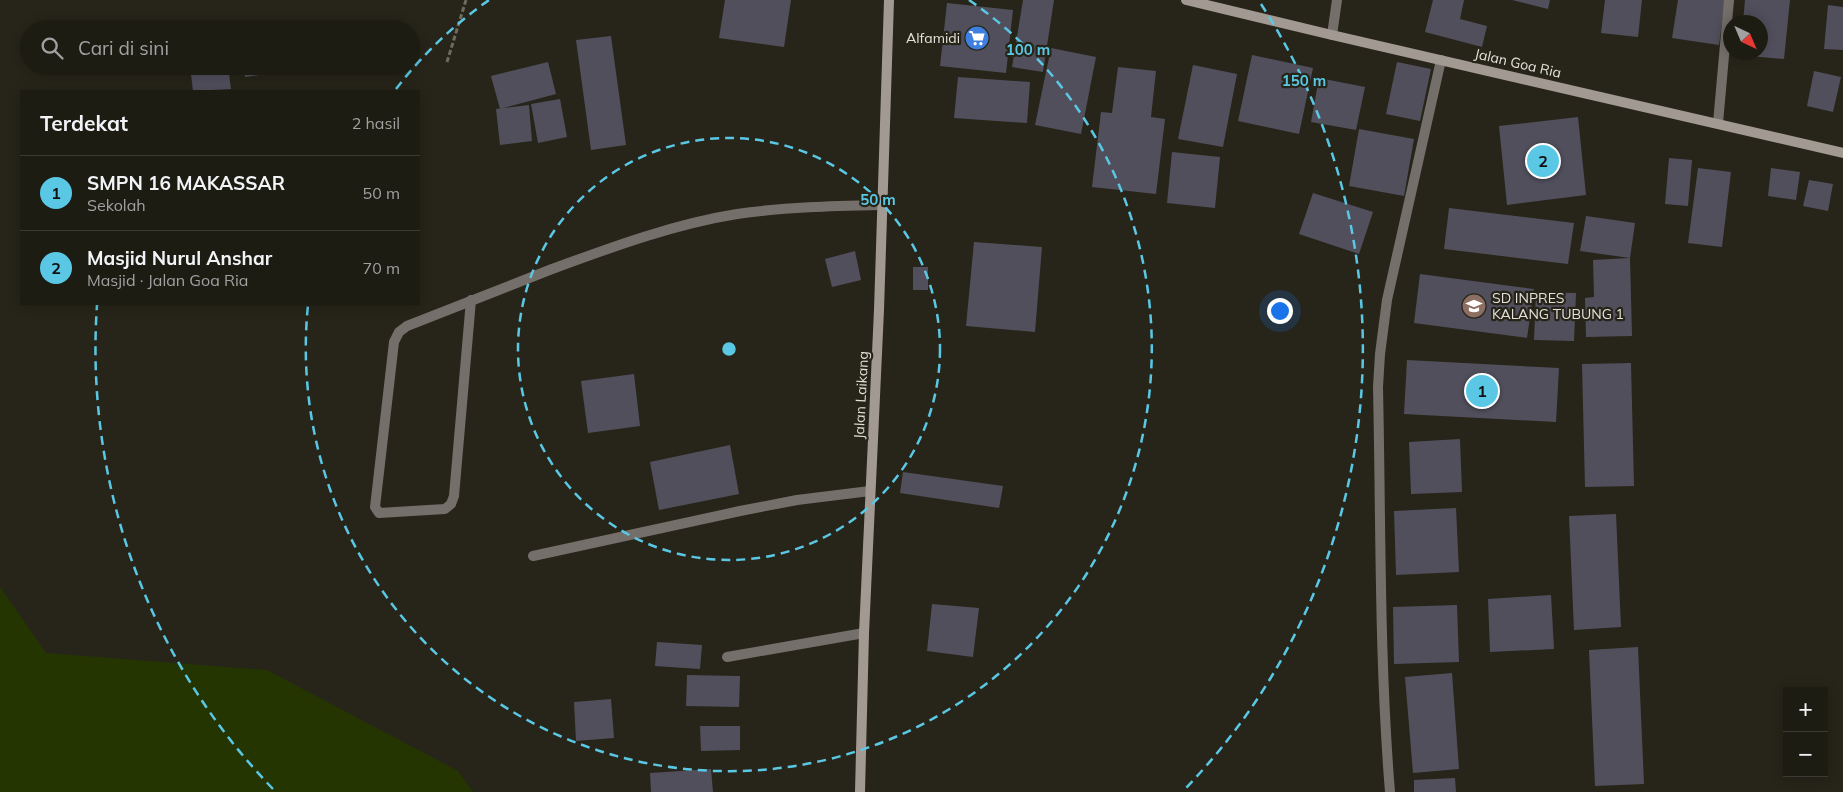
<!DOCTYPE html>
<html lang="id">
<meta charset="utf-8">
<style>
body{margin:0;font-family:Mulish,sans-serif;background:#25251c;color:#f1f3f6}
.controls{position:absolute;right:15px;bottom:15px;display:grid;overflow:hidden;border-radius:0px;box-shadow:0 2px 12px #0003}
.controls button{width:45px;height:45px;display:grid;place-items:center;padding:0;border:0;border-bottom:1px solid #3b3a33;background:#1d1c13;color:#f1f3f6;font:25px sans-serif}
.compass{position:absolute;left:1723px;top:15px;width:45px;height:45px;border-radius:50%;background:#1d1c13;box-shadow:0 2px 12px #0003;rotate:136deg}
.you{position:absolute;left:1279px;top:310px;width:18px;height:18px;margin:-12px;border:4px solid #fff;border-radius:50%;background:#1a73e8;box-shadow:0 0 0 8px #1a73e833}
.badge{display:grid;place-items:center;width:32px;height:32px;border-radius:50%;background:#5ac8e5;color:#111;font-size:16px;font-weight:700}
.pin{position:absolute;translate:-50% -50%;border:2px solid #fff;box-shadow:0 1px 5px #0006}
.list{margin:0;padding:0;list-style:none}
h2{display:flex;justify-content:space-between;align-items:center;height:65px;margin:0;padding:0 20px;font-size:21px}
h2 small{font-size:16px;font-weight:400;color:#a0a1a0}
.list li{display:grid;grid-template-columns:32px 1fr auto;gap:15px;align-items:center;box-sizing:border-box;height:75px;padding:0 20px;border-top:1px solid #3b3a33}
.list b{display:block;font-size:19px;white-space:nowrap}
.list p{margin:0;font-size:16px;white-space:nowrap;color:#a0a1a0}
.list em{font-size:16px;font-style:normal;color:#a0a1a0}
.icon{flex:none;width:28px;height:28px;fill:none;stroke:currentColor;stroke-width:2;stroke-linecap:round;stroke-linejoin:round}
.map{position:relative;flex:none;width:1843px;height:792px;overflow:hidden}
.search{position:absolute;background:#1d1c13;box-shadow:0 2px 12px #0003;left:20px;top:20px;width:400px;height:55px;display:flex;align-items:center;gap:12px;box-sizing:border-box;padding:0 18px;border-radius:28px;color:#a0a1a0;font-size:19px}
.panel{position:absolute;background:#1d1c13;box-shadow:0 2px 12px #0003;left:20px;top:90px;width:400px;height:215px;border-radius:0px}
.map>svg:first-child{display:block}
.green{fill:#253502}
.building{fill:#514f5c}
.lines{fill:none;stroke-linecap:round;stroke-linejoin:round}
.path{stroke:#6d6b60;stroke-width:3;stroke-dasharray:5 2.5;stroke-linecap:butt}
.service{stroke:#756f6b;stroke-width:10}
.minor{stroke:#756f6b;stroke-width:10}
.secondary{stroke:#a39993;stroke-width:10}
.ring{fill:none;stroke:#5ac8e5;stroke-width:2.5;stroke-dasharray:9 6}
.labels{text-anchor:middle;stroke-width:4.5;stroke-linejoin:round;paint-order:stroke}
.poi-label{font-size:14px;fill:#e3e1d9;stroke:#272519;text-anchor:end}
.street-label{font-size:14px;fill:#e3e1d9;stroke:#272519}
.centre{fill:#5ac8e5;stroke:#272519;stroke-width:2.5}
.ring-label{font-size:15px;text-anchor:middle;font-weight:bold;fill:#5ac8e5;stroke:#272519;stroke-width:4.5;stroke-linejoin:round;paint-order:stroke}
</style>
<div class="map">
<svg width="1843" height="792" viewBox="0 0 1843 792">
<rect width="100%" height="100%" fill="#272519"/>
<path class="green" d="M0,587L46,653L267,670L458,771L473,792H0Z"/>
<g class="building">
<path d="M725,0H791L784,47L719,38Z"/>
<path d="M1023,0H1054L1043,72L1012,67Z"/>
<path d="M1433,0H1464L1460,19L1487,26L1482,47L1425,32Z"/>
<path d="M1512,0H1550L1548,9Z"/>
<path d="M1605,0H1642L1638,37L1601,33Z"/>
<path d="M1678,0H1725L1719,45L1672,38Z"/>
<path d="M1745,0H1790L1784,59L1739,55L1740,52H1760V22H1743Z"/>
<path d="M947,3L1013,10L1006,73L940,66Z"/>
<path d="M1828,5L1843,7V50L1824,49Z"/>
<path d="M274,22L275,29H240V26Z"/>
<path d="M611,36L626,145L591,150L576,40Z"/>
<path d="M1051,48L1096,57L1081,134L1035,125Z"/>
<path d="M1252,55L1313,68L1299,134L1238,121Z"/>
<path d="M548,62L556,94L500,109L491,76Z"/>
<path d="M1397,62L1431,69L1420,121L1386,114Z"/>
<path d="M1193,65L1237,74L1223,147L1178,139Z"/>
<path d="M190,66H228L231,89L193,91Z"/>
<path d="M244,66H279L280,72L245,77Z"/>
<path d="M1118,67L1156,71L1151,117L1165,119L1156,194L1092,187L1101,112L1112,113Z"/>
<path d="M1814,71L1841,77L1833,112L1807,106Z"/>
<path d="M958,77L1030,82L1027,123L954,118Z"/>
<path d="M1319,78L1365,87L1356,130L1311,122Z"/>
<path d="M560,99L567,137L538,143L531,104Z"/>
<path d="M529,105L532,141L500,145L496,109Z"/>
<path d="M1578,117L1586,195L1507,205L1499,126Z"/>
<path d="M1359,129L1414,139L1404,196L1349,186Z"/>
<path d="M1172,152L1220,157L1215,208L1167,203Z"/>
<path d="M1669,158L1692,160L1688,206L1665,204Z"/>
<path d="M1698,168L1731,172L1722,247L1688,243Z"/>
<path d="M1771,168L1800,172L1796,200L1768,196Z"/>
<path d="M1809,180L1833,184L1828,211L1803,206Z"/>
<path d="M1313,193L1373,212L1359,254L1299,234Z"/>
<path d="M1449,208L1574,223L1568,264L1444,249Z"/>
<path d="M1586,216L1635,223L1630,258L1580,251Z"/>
<path d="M974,242L1042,247L1035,332L966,326Z"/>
<path d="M855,251L861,280L832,287L825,259Z"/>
<path d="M1630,258L1632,336L1586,337L1585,298L1594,297L1593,260Z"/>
<rect x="913" y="267" width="15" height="23"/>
<path d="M1420,274L1534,289L1527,338L1414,323Z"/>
<path d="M1536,292L1576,293L1574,341L1534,340Z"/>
<path d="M1407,360L1559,368L1556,422L1404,414Z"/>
<path d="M1631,363L1634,486L1585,487L1582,364Z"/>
<path d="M634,374L640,426L588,433L581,381Z"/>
<path d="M1460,439L1462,492L1411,494L1409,442Z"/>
<path d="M730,445L739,494L659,510L650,462Z"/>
<path d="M903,472L1003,486L999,508L900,493Z"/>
<path d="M1456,508L1459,572L1396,575L1394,511Z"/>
<path d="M1616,514L1621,627L1574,630L1569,516Z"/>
<path d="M1551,595L1554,649L1490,652L1488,599Z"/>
<path d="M932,604L979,608L973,657L927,651Z"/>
<path d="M1457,605L1459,662L1394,664L1393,607Z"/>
<path d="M657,642L702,645L700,669L655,666Z"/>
<path d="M1638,647L1644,784L1595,786L1589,650Z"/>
<path d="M1452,673L1459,769L1413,773L1405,677Z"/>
<path d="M687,675L740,676L739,707L686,706Z"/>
<path d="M611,699L614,738L576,741L574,702Z"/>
<path d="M700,726H740V750L701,751Z"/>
<path d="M711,769L713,792H651L650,773Z"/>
<path d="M1455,778L1456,792H1414V780Z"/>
</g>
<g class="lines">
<path class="path" d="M447,62L466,0"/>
<path class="service" d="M1332,35L1337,0"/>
<g class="minor">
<path d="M1718,123L1729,0"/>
<path d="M471,300L454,496L451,504L445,509L379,513L375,507L394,342L399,332L407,326C455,307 503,288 552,269C612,247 674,224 737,214C785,207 833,206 881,205"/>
<path d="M533,556L740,511L797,500L870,491"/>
<path d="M727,657L864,633"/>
<path d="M1390,792C1379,658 1381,522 1378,387L1380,354L1387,300L1441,60"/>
</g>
<g class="secondary">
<path d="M1186,0L1332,35L1843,153"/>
<path d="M860,792L864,633L879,310L889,0"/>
</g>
</g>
<g class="ring">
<circle cx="729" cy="349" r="211"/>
<path d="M396 89A423 423 0 0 1 489 0M969 0A423 423 0 1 1 308 305"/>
<path d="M273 789A634 634 0 0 1 97 305M1261 4A634 634 0 0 1 1185 789"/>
</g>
<defs>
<symbol id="supermarket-disc" viewBox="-11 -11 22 22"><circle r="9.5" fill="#3f7fe0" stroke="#272519"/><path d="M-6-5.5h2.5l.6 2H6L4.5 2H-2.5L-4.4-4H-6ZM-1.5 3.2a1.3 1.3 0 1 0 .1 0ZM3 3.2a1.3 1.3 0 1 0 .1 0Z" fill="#fff"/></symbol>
<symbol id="school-disc" viewBox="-11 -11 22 22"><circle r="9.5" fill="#8d6e63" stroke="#272519"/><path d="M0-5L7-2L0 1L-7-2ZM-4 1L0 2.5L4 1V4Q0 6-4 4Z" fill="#fff"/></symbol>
</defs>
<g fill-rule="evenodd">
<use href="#supermarket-disc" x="963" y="24" width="28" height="28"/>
<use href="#school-disc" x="1460" y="292" width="28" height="28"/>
</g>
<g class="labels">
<g class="poi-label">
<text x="960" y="43">Alfamidi</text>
<text x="1492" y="303" text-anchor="start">SD INPRES<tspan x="1492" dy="16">KALANG TUBUNG 1</tspan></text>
</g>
<g class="street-label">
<text transform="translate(1518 63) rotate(13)" y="5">Jalan Goa Ria</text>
<text transform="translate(861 395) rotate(-87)" y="5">Jalan Laikang</text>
</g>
</g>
<circle cx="729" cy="349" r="8" class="centre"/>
<g class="ring-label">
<text x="1028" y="55">100 m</text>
<text x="1304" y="86">150 m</text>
<text x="878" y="205">50 m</text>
</g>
</svg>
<div class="controls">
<button>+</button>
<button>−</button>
</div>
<svg class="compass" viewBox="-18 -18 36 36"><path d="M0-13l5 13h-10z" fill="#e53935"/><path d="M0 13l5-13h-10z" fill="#a0a1a0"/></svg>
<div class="you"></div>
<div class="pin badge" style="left:1482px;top:391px">1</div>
<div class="pin badge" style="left:1543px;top:161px">2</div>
<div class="search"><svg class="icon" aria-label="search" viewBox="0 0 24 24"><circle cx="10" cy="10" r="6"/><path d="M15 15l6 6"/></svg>Cari di sini</div>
<section class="panel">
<h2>Terdekat<small>2 hasil</small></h2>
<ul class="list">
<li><span class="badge">1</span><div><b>SMPN 16 MAKASSAR</b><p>Sekolah</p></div><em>50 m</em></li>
<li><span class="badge">2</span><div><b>Masjid Nurul Anshar</b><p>Masjid · Jalan Goa Ria</p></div><em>70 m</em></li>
</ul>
</section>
</div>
